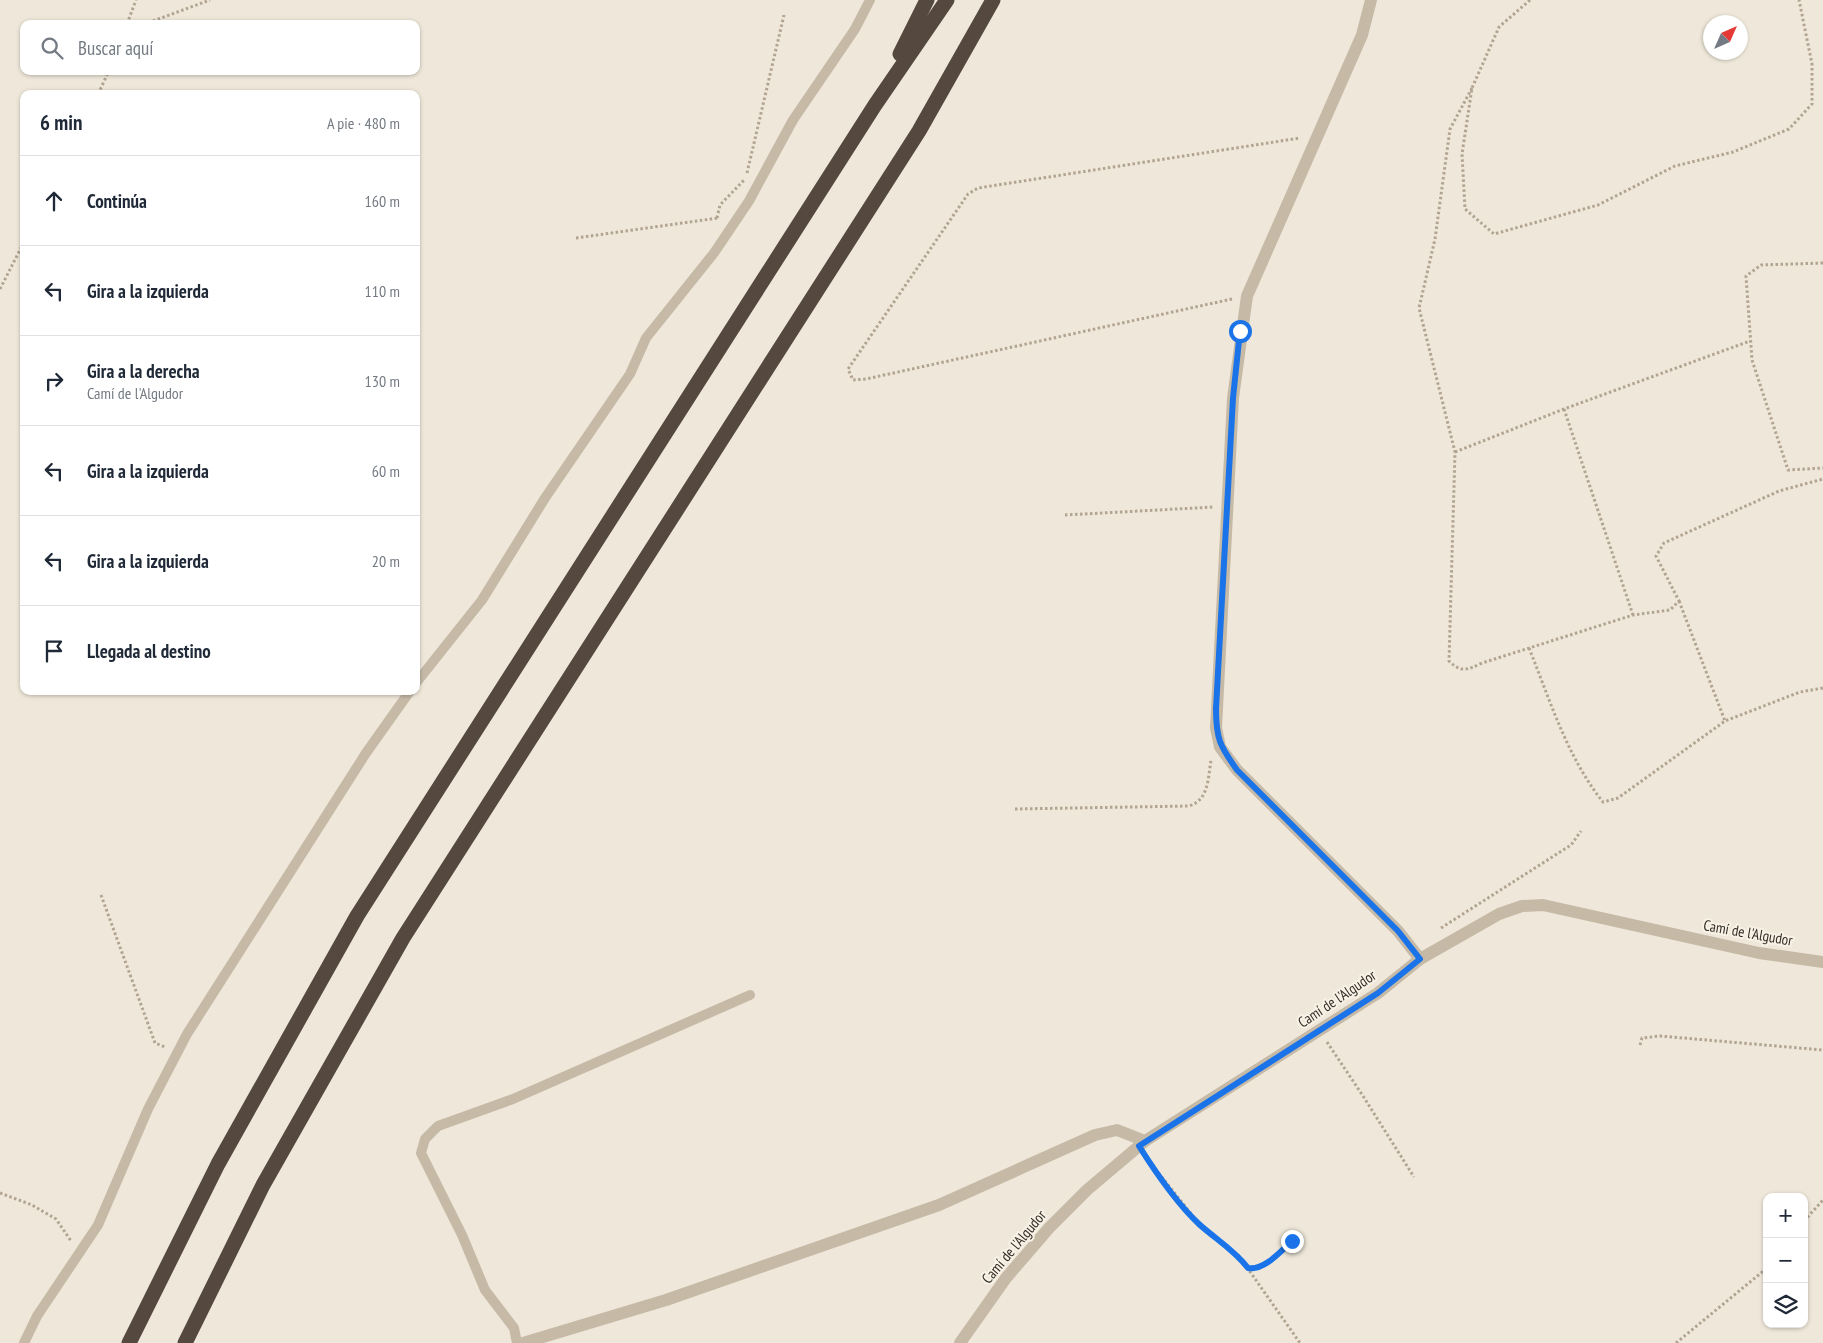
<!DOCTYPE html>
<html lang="es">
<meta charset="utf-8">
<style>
body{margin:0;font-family:"PT Sans Narrow",sans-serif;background:#f6f6f7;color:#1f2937}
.controls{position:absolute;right:15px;bottom:15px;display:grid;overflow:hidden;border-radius:10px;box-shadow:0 1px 4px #0004}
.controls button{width:45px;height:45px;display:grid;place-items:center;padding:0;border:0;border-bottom:1px solid #e0e1e3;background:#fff;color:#1f2937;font:25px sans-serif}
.compass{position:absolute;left:1703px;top:15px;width:45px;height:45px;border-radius:50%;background:#fff;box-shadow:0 1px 4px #0004;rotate:45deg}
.stop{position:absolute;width:15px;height:15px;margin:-11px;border:4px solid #1a73e8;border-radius:50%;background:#fff}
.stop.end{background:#1a73e8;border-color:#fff;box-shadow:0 1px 5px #0008}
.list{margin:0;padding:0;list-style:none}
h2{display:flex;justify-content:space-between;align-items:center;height:65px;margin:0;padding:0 20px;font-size:21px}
h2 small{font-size:16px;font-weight:400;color:#747a83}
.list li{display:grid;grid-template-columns:32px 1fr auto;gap:15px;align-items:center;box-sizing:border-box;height:90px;padding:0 20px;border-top:1px solid #e0e1e3}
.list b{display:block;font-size:19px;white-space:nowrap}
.list p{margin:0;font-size:16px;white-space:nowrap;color:#747a83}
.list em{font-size:16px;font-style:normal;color:#747a83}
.icon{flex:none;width:28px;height:28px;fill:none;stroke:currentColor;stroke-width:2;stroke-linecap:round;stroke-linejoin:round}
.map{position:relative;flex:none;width:1823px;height:1343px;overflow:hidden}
.search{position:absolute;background:#fff;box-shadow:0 1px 4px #0004;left:20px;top:20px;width:400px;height:55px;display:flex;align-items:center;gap:12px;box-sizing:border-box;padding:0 18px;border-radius:10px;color:#747a83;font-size:19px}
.panel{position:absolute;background:#fff;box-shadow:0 1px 4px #0004;left:20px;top:90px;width:400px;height:605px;border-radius:10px}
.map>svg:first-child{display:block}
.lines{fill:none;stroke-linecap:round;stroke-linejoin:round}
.path{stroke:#b2a491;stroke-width:3;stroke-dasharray:2.5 2.5;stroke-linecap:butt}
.service{stroke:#c6baa7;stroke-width:10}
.minor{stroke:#c6baa7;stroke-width:12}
.motorway{stroke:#54483f;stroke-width:15}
.route{stroke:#1a73e8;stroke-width:6}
.labels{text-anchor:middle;stroke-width:4;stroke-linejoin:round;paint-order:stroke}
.street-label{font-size:15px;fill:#332d27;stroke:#f8f2e6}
</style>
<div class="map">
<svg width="1823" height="1343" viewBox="0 0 1823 1343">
<rect width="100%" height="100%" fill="#efe8da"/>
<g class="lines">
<g class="path">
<path d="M1530,0L1499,27L1472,88L1462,154L1465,209L1494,234L1598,205L1675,166L1733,152L1789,129L1812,104V64L1799,0"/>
<path d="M153,21L210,0"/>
<path d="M127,24L136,0"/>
<path d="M1472,88L1450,129L1435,239L1419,308L1455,452L1449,661C1461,673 1467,670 1482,663L1633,615L1670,610L1679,601L1656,556L1664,543L1779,491L1823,479"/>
<path d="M98,94L109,71"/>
<path d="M747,173L784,15"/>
<path d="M717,218L720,205L745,179"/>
<path d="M576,238L718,218"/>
<path d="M1823,263L1761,265L1746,276L1752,360L1788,470L1823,468"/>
<path d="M0,289L24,242"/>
<path d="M1232,299L866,379L853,380L848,369L968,194L978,188L1300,138"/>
<path d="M1564,409L1633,615"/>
<path d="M1455,452L1564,409L1750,341"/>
<path d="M1065,515L1214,507"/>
<path d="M1679,601L1725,721"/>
<path d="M1529,648C1550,700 1567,757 1603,802L1618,798L1725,721L1800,692L1823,688"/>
<path d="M1015,809L1189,806C1209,800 1208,778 1211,760"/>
<path d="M101,895L155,1043L165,1047"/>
<path d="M1441,928L1571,845L1581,831"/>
<path d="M1327,1042L1363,1096L1414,1177"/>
<path d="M1640,1045L1642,1038L1660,1036L1823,1050"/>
<path d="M1146,1157L1200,1225L1239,1256L1300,1343"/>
<path d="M0,1193L32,1205L56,1219L71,1241"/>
<path d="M1804,1221L1823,1200"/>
<path d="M1249,1268C1264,1271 1281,1251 1293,1241"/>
<path d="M1676,1343L1767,1268"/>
</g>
<g class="service">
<path d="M416,683L482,600L545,498L630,374L646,338L714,253L749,201L793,120L855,29L870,0"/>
<path d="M24,1343L37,1316L98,1225L148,1109L187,1034L366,753L410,691"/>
<path d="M517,1343L514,1328L485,1290L462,1235L421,1153L425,1139L438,1126L513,1099L750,995"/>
</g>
<g class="minor">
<path d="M1371,0L1362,35L1247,296L1233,398L1216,728L1220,747L1237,770L1398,931L1420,959"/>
<path d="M523,1343L666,1300L939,1205L1095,1135L1117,1130L1145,1141"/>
<path d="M960,1343L1006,1278L1049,1228L1087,1190L1145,1141L1378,993L1420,959L1499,914L1522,906L1543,905L1759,953L1823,962"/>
</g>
<g class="motorway">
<path d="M900,54L927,0"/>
<path d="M129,1343L218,1164L357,916L875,105L947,0"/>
<path d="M185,1343L263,1185L403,938L919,131L993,0"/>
</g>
</g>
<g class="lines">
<path class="route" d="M1240,331L1233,398L1216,709C1216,739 1220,746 1237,770L1398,931L1420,959L1378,993L1139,1146C1156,1173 1176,1203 1200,1225C1217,1240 1234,1250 1248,1268C1264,1271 1281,1251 1292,1241"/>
</g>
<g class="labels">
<g class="street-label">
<text transform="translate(1748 933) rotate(10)" y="5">Camí de l'Algudor</text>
<text transform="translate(1337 999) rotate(-34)" y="5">Camí de l'Algudor</text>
<text transform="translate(1014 1247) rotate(-50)" y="5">Camí de l'Algudor</text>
</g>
</g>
</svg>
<div class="controls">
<button>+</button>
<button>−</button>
<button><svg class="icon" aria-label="layers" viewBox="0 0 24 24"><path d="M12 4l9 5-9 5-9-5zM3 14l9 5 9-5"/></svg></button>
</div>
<svg class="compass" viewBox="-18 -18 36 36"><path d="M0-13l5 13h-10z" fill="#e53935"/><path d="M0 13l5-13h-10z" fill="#747a83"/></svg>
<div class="stop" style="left:1240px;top:331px"></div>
<div class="stop end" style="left:1292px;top:1241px"></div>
<div class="search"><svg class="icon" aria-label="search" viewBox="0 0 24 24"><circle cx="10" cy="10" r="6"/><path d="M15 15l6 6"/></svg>Buscar aquí</div>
<section class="panel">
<h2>6 min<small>A pie · 480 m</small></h2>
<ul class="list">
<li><svg class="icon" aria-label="ahead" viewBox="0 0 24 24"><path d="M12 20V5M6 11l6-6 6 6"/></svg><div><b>Continúa</b></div><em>160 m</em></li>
<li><svg class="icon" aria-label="left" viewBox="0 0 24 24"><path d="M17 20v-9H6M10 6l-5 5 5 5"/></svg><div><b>Gira a la izquierda</b></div><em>110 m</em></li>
<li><svg class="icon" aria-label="right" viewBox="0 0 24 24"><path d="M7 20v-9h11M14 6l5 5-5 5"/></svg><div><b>Gira a la derecha</b><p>Camí de l'Algudor</p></div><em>130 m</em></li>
<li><svg class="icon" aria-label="left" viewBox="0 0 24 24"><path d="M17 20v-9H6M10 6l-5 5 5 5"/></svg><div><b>Gira a la izquierda</b></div><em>60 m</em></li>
<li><svg class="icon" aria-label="left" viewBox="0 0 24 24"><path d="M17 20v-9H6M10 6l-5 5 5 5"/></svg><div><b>Gira a la izquierda</b></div><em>20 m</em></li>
<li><svg class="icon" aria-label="arrive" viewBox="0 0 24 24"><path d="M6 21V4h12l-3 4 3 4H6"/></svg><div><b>Llegada al destino</b></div></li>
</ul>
</section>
</div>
